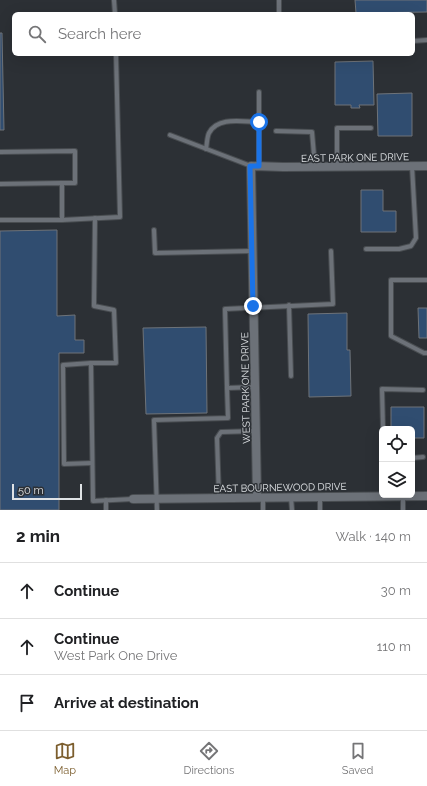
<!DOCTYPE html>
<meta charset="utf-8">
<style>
body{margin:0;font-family:Raleway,sans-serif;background:#f6f6f6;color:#202124}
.controls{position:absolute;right:12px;bottom:12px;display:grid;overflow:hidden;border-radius:6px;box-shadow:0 4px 16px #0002}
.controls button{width:36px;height:36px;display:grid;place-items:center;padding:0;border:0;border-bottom:1px solid #e0e0e0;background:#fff;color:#202124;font:20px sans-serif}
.scale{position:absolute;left:12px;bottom:10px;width:70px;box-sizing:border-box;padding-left:4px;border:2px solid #dfe2e5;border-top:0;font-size:11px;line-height:14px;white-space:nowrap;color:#dfe2e5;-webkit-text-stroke:3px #2c3035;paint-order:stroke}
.stop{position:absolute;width:12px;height:12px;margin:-9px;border:3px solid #1a73e8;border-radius:50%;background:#fff}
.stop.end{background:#1a73e8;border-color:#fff;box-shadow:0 1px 4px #0008}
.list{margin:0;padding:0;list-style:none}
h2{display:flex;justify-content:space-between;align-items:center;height:52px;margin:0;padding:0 16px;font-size:17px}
h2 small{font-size:13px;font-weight:400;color:#757577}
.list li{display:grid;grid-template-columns:26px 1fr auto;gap:12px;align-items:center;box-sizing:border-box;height:56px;padding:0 16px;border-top:1px solid #e0e0e0}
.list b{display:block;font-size:15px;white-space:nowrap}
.list p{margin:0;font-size:13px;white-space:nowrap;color:#757577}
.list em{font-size:13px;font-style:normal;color:#757577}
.icon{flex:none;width:22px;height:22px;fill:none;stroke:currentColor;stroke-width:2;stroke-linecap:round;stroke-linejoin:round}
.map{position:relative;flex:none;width:427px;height:510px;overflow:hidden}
.search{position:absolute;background:#fff;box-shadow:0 4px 16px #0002;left:12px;right:12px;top:12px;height:44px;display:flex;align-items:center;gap:10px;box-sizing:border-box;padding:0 14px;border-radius:6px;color:#757577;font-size:15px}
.sheet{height:220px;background:#fff}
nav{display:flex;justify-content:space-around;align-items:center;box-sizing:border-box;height:56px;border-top:1px solid #e0e0e0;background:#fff;font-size:11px;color:#757577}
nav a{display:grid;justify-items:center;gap:2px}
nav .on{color:#7c5e2e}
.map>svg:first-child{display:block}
.building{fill:#304d70;stroke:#6e7379}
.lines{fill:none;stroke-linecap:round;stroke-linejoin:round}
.lane-casing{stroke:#494d51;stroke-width:6}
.street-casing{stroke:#494d51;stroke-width:10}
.lane{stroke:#6c7178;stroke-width:4}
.street{stroke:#6c7178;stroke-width:8}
.route{stroke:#1a73e8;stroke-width:5}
.labels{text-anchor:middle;stroke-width:3;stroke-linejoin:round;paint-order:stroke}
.street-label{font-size:10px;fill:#dfe2e5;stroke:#2c3035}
</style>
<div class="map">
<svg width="427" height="510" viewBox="0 0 427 510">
<rect width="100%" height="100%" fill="#2c3035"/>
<g class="building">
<path d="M355,0H427V12L356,13Z"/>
<path d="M0,33H2L4,130H0Z"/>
<path d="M373,61L374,105H359L360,108H351V105H335V62Z"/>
<path d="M412,93V136H378L377,94Z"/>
<path d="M361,190H383V211H396V232H361Z"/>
<path d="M57,230V316L75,315V340H84V353H59V510H0V231Z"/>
<path d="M418,308H427V338H419Z"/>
<path d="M347,313V350H350L351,396L309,397L308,314Z"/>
<path d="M206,327L207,413L146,414L143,328Z"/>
<path d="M391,407H424V438H412V429H391Z"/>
</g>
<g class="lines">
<defs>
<g id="lane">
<path d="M114,0L115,14"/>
<path d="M279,0V14"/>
<path d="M413,41L427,40"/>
<path d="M259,92V166"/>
<path d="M276,131L312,132L315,167"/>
<path d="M170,135L251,166"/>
<path d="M206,149C207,144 207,137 209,133C218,116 243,122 259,122"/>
<path d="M0,152L75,151V183H62"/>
<path d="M337,166V128H371"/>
<path d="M0,184L62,183V220L120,217L116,54"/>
<path d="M95,218L94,306L114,310L116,363H91L93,501L133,499"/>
<path d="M0,220H62"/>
<path d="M154,230L155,253L252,251"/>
<path d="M366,249H399L411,246L416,238L412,166"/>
<path d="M427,280H391V336L424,353H427"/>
<path d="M289,305L291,376"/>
<path d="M91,363L63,365L64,464L92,463"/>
<path d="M255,387L227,388L225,309L333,304L331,251"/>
<path d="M383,429L382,389L423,390"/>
<path d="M412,458L423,457"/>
<path d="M263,497V510"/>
<path d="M291,497L292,510"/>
<path d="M320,497V510"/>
<path d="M219,498L217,438L221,432L256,431"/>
<path d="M106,500V510"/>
<path d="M157,510L154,420L228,418L227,388"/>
<path d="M403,510V496"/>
</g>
<g id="street">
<path d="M257,497L251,166L283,167L427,166"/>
<path d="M133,499L427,496"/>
</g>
</defs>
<use href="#lane" class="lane-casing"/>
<use href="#street" class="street-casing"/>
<use href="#lane" class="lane"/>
<use href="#street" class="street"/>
</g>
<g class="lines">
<path class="route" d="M253,306L250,166H259V122"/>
</g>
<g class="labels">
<g class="street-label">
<text transform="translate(355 157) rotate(-1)" y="4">EAST PARK ONE DRIVE</text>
<text transform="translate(245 388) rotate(-91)" y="4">WEST PARK ONE DRIVE</text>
<text transform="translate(280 487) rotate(-1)" y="4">EAST BOURNEWOOD DRIVE</text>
</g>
</g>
</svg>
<div class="controls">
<button><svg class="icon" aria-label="locate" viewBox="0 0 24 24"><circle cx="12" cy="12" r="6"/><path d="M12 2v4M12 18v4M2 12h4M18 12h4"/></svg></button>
<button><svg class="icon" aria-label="layers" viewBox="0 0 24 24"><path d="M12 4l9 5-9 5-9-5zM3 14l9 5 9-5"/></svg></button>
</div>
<div class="scale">50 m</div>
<div class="stop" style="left:259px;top:122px"></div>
<div class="stop end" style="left:253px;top:306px"></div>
<div class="search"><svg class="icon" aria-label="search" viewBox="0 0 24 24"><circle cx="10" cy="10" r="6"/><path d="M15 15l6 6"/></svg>Search here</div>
</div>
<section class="sheet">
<h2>2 min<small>Walk · 140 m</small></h2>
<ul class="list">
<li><svg class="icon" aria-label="ahead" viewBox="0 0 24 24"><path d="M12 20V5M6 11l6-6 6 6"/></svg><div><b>Continue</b></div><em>30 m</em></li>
<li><svg class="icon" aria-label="ahead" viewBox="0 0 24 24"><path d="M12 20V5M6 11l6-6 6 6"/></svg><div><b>Continue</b><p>West Park One Drive</p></div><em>110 m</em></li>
<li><svg class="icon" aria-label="arrive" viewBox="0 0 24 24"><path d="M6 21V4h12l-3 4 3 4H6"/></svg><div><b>Arrive at destination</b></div></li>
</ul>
</section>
<nav>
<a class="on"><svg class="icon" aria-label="map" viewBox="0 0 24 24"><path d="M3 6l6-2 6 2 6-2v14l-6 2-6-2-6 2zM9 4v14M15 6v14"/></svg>Map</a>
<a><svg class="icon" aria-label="directions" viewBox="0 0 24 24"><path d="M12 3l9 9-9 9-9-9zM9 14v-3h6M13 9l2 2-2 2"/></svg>Directions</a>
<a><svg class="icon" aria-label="saved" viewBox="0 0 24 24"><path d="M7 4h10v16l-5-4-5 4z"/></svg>Saved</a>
</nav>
